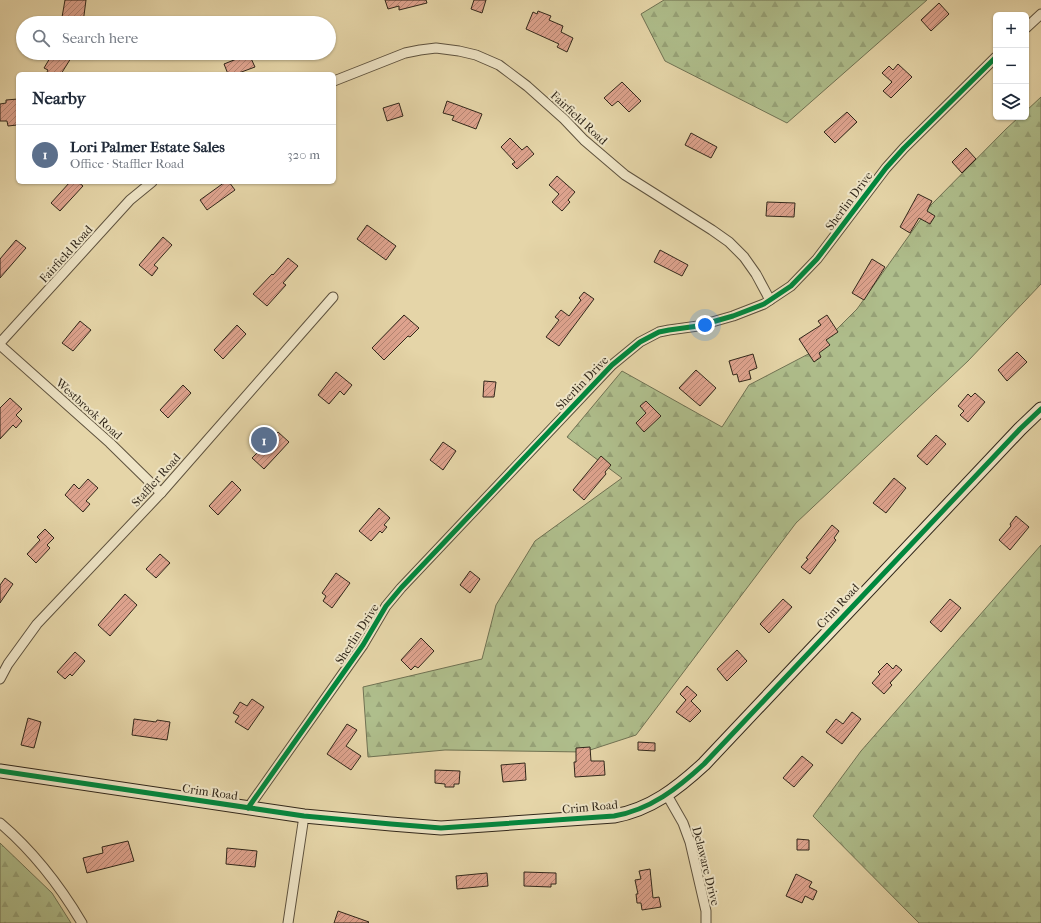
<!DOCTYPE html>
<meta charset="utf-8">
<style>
body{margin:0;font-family:"IM FELL French Canon",serif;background:#f2f2f3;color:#1f2937}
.controls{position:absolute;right:12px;top:12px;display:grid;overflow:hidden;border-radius:6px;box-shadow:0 1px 3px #0004}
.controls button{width:36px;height:36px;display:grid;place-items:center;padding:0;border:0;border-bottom:1px solid #e0e1e3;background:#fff;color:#1f2937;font:20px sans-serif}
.you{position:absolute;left:705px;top:325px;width:14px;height:14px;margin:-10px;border:3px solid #fff;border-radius:50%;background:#1a73e8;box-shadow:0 0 0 6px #1a73e833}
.badge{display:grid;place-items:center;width:26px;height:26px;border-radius:50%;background:#ea580c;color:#fff;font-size:13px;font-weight:700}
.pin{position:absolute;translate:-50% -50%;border:2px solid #fff;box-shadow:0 1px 4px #0006}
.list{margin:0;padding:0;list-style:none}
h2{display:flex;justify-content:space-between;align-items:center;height:52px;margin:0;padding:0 16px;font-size:17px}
h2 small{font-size:13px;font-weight:400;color:#747a83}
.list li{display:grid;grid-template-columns:26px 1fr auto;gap:12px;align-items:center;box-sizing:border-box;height:60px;padding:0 16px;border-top:1px solid #e0e1e3}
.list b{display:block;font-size:15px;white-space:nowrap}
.list p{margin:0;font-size:13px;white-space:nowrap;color:#747a83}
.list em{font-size:13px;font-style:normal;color:#747a83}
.icon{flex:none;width:22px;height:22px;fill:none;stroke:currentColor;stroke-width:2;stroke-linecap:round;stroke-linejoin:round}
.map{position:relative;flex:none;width:1041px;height:923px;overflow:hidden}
.search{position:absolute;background:#fff;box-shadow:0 1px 3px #0004;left:16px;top:16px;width:320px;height:44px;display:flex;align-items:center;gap:10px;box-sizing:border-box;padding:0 14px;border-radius:22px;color:#747a83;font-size:15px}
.panel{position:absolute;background:#fff;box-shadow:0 1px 3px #0004;left:16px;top:72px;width:320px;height:112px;border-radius:6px}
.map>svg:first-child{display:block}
.forest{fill:url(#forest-firs);stroke:#707253}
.building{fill:url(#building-hatch);stroke:#31271a}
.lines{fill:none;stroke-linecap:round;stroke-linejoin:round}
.street-casing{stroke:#5e523e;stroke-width:11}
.secondary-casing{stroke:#31271a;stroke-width:15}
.street{stroke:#eee4c6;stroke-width:9}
.secondary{stroke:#eee4c6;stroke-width:13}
.cycleway-casing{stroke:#eee4c6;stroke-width:8}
.cycleway{stroke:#00873e;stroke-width:5}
.labels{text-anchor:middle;stroke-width:4;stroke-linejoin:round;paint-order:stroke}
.street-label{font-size:12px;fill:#31271a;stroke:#eee4c6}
</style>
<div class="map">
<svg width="1041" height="923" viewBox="0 0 1041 923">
<defs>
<pattern id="forest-firs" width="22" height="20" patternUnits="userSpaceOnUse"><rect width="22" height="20" fill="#afbe8c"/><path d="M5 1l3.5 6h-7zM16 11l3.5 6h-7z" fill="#97a378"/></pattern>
<pattern id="building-hatch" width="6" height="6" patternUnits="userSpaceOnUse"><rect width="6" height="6" fill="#dea38e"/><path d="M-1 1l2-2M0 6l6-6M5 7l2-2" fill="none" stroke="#b58573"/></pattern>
</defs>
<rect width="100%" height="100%" fill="#e5d5a8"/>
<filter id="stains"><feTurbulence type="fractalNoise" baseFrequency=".005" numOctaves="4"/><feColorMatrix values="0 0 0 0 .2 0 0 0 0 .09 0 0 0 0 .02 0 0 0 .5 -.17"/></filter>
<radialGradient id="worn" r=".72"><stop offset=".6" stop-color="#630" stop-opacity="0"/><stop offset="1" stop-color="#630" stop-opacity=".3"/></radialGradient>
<g class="forest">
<path d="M664,0H927L787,123L665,61L641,14Z"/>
<path d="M1041,97V284L968,361L796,523L636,735L584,752L445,750L368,757L363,687L482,659L496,605L535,541L622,478L567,437L622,371L722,427L749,385L816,350L857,309L930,206L1006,129L1019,117H1026V111Z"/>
<path d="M1041,545V923H919L813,816L861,751Z"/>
<path d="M0,843L52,893L71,923H0Z"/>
</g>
<g class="building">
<path d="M65,0H86L83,23H61Z"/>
<path d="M385,0H426L427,3L399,10V6L388,9Z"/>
<path d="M474,0H486L482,13L471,9Z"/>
<path d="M939,3L949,14L931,31L921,20Z"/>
<path d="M538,11L551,16L549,20L563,26L561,32L573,38L567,52L557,47L559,44L526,29L533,12L537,14Z"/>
<path d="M53,53H63L71,58L61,74H46L48,70L44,68Z"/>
<path d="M249,54L255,67L236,74H228L224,64Z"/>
<path d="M898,64L912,77L891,98L883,91L892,82L882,73L889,66L893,70Z"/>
<path d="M622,82L641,101L629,112L618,101L612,106L604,98Z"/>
<path d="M18,99L17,125L8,126L7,121H0V104L6,103V100Z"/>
<path d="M447,101L482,114L476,129L452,120L454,116L443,113Z"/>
<path d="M399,103L403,116L387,121L383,108Z"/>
<path d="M847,112L857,122L835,143L824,132Z"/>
<path d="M691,133L717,147L711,158L685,145Z"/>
<path d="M510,138L522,150L527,146L534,154L517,169L512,164L515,162L501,147Z"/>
<path d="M966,148L976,159L962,173L952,162Z"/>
<path d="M557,176L575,192L568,200L570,202L562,211L552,202L559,194L549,185Z"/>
<path d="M70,182H78L83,186L60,211L51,203Z"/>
<path d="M225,182H229L235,190L207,210L200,200Z"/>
<path d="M918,194L932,201L927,211L935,216L930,224L919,218L910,233L900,227Z"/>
<path d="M767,202L795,203L794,217L766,216Z"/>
<path d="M367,225L396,246L386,260L357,239Z"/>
<path d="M163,237L172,245L154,265L158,268L152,276L139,265Z"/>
<path d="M16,240L26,248L0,278V259Z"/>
<path d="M660,250L688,265L682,276L654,262Z"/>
<path d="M288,258L298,266L283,283L286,285L267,306L253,294L272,274L273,275Z"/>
<path d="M872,259L885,267L864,300L852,293Z"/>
<path d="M584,292L594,299L559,346L546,337L559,320L555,317L561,310L569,316L581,300L579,298Z"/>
<path d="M404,315L419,328L410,337L408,336L384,360L372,348Z"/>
<path d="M827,315L838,332L826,340L830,345L819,353L821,357L814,362L799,339L821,325L818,321Z"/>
<path d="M80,321L91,330L73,351L62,343Z"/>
<path d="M237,325L246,334L223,359L214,350Z"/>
<path d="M1017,352L1027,362L1007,381L998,370Z"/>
<path d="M753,354L757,368L749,371L751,379L739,382L737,374L733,375L729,361Z"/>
<path d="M696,370L716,388L700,406L679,388Z"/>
<path d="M336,372L352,385L344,395L340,391L329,404L318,395Z"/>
<path d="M484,381L496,382L494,397H483Z"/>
<path d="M183,385L191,393L168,418L160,410Z"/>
<path d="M975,393L985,402L968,422L960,415L964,411L958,406L968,394L971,397Z"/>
<path d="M10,398L22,409L16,415L22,421L16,428L13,425L0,439V408Z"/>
<path d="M646,401L661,416L644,432L636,423L646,413L640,406Z"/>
<path d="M278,432L289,442L264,469L252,458Z"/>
<path d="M936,435L946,444L927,465L917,456Z"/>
<path d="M443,442L456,451L443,470L430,460Z"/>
<path d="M601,456L611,465L605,472L606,474L584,500L573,490Z"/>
<path d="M894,478L906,488L886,513L873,503Z"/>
<path d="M88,479L98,488L86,501L90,504L83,512L65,495L74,484L79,489Z"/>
<path d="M232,481L241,490L218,515L209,506Z"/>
<path d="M379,508L390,518L384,525L387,527L382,533L380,531L371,541L359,531Z"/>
<path d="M1016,516L1029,527L1010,550L999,540L1011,526L1010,524Z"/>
<path d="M832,525L839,531L834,538L836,540L810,574L801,567L808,559L806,558Z"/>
<path d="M45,529L54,538L47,545L50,548L36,563L27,554L40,540L37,537Z"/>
<path d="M160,554L170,563L156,578L146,569Z"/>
<path d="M470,571L480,579L470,593L460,585Z"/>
<path d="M336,573L350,583L332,608L323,601L326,596L322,593Z"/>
<path d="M5,578L13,584L0,603V585Z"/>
<path d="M125,594L137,605L110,636L98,625Z"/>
<path d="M783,599L792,607L769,633L760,624Z"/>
<path d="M950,599L961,608L941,632L930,622Z"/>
<path d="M421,638L434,651L418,668L415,666L411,670L401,660Z"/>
<path d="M737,650L747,661L727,681L717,669Z"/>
<path d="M75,652L85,661L72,676L70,674L65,679L57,672Z"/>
<path d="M887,663L893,669L896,665L902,670L890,683L892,685L884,694L872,683L880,674L878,672Z"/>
<path d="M687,686L697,695L691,701L701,711L690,722L676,712L686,700L680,694Z"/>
<path d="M252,699L264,707L248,730L235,722L239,716L233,713L240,702L247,706Z"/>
<path d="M852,712L861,719L842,744L826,732L836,719L843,724Z"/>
<path d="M28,718L41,722L34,748L21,745Z"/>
<path d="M134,719L156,722L157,720L170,722L167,740L132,735Z"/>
<path d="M347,724L357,730L346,746L361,756L351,770L327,754Z"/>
<path d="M638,742L655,743V751L638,750Z"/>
<path d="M590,747L591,761H604L605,775L575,777L574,762H576V748Z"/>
<path d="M802,756L813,765L794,787L783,778Z"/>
<path d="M525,763L526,780L503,782L501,765Z"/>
<path d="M435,770L460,771L459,784H454V787H445V784L435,783Z"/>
<path d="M797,839L809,840V850H797Z"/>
<path d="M128,841L134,861L87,873L83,858L103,853L102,847Z"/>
<path d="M227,848L257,851L255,867L226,864Z"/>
<path d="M650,869L653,898L659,897L661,907L642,910L641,903H637L636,894H638L635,880L641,879L639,871Z"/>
<path d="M524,872L556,873V884H551V887L524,886Z"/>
<path d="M487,873L488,886L457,889L456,876Z"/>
<path d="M796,874L812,882L809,887L817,891L813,900L805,896L802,903L786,896Z"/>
<path d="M338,911L369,922L368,923H334Z"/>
</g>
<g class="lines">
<defs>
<g id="street">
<path d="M1026,28L1041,14"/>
<path d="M334,81L405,53L420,50L436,48L459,51L476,55L499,65L527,86L564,119L584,140L625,175L712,230L729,242L744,257L756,274L770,300"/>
<path d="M0,343L130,200L152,182"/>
<path d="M0,345L110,443L161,493"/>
<path d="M0,679L8,664L37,624L161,493L333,297"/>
<path d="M667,795L683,823L690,842L706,911V923"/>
<path d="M248,808L363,645L386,606L401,588L612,365L640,342L659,332L669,330L698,326L733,316L764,304L791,286L817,259L886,168L904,148L996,57"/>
<path d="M0,823C33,851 60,886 82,923"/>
<path d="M288,923L304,816"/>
</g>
<path id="secondary" d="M0,771L304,816L391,824L441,828L614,816C650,810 678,788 704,764L1020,429L1041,409"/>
</defs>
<use href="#street" class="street-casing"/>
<use href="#secondary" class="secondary-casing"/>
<use href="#street" class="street"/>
<use href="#secondary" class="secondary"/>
<defs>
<g id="cycleway">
<path d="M0,771L304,816L391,824L441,828L614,816C650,810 678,788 704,764L1020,429L1041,409"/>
<path d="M248,808L363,645L386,606L401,588L612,365L640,342L659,332L669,330L698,326L733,316L764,304L791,286L817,259L886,168L904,148L996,57"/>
</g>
</defs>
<use href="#cycleway" class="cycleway-casing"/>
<use href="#cycleway" class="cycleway"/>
</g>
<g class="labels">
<g class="street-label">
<text transform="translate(579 118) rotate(43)" y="4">Fairfield Road</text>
<text transform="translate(849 201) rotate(-53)" y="4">Sherlin Drive</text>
<text transform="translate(66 254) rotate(-48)" y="4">Fairfield Road</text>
<text transform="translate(582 383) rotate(-46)" y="4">Sherlin Drive</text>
<text transform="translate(89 409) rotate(42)" y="4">Westbrook Road</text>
<text transform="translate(156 480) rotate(-48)" y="4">Staffler Road</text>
<text transform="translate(838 606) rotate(-47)" y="4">Crim Road</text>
<text transform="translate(357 634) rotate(-57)" y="4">Sherlin Drive</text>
<text transform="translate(210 792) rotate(8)" y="4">Crim Road</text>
<text transform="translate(590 807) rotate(-5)" y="4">Crim Road</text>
<text transform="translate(706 866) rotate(76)" y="4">Delaware Drive</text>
</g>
</g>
<rect width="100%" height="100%" filter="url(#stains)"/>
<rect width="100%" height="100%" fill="url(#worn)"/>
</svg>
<div class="controls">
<button>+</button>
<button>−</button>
<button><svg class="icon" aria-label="layers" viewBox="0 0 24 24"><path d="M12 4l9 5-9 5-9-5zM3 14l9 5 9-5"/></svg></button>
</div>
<div class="you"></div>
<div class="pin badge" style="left:264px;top:440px;background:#5c6f8a">1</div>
<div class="search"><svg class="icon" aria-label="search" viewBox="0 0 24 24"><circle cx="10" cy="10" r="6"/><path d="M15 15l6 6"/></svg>Search here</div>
<section class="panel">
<h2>Nearby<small></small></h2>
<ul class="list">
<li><span class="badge" style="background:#5c6f8a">1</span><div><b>Lori Palmer Estate Sales</b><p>Office · Staffler Road</p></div><em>320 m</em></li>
</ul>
</section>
</div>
